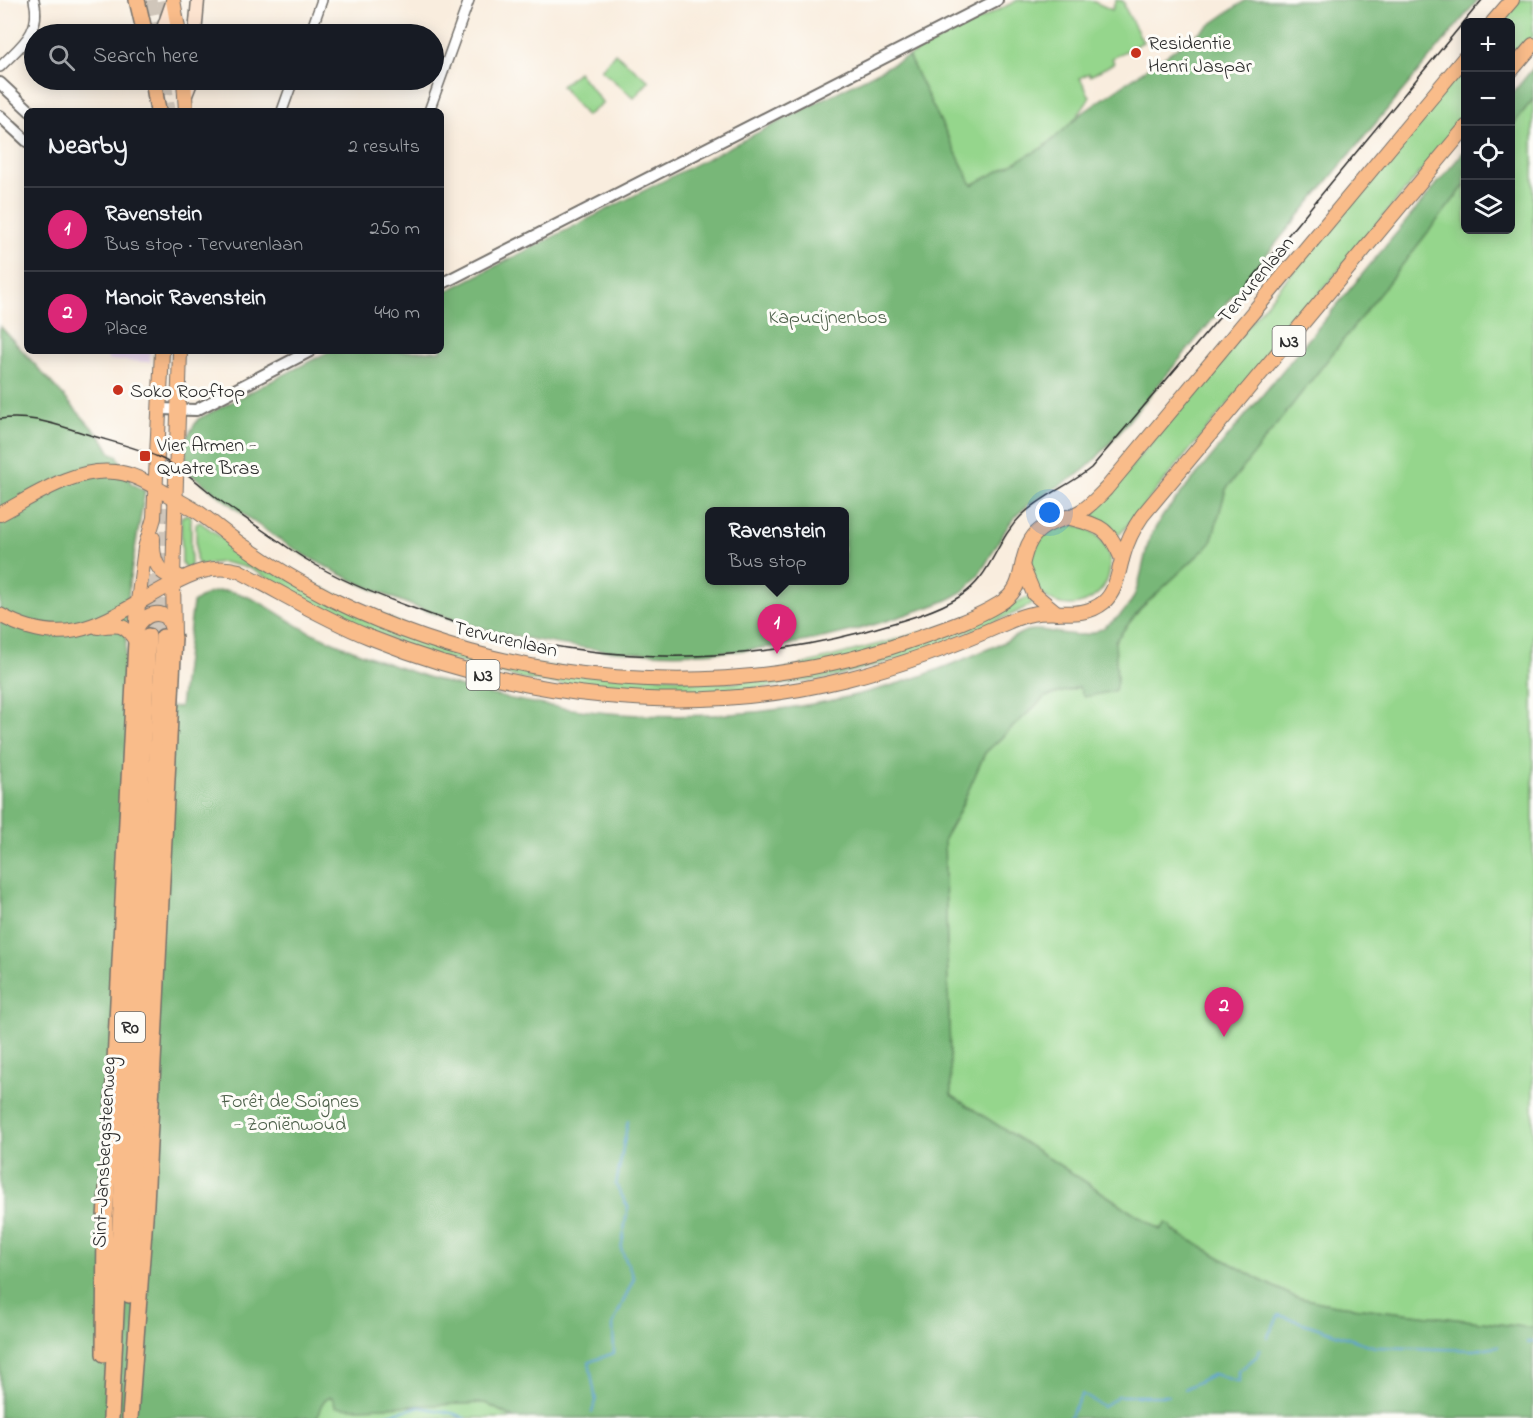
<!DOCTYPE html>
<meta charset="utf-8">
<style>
body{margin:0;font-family:"Indie Flower",sans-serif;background:#20242c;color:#f1f3f6}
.controls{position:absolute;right:18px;top:18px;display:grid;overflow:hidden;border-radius:9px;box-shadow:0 3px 15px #0003}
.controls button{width:54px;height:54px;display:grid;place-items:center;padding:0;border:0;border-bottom:2px solid #363941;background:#171b24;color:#f1f3f6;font:30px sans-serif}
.you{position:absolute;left:1050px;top:513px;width:21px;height:21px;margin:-15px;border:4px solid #fff;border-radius:50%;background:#1a73e8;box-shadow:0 0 0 9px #1a73e833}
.badge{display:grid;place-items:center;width:39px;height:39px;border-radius:50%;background:#db2777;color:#fff;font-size:20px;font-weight:700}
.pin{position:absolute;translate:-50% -50px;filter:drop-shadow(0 2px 3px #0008)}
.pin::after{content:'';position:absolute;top:32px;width:21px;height:18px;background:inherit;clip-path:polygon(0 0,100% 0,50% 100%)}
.popup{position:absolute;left:705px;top:507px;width:144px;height:78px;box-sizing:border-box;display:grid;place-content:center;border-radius:9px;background:#171b24;filter:drop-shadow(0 2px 4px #0005);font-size:20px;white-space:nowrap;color:#9ea1a6}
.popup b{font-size:22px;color:#f1f3f6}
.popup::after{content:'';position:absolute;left:50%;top:100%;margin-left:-12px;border:12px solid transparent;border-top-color:#171b24}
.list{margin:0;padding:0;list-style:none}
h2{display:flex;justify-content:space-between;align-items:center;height:78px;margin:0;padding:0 24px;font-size:26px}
h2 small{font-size:20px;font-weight:400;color:#9ea1a6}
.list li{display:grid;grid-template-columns:39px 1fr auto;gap:18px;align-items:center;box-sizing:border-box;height:84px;padding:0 24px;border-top:2px solid #363941}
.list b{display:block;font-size:22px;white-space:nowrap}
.list p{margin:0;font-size:20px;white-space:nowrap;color:#9ea1a6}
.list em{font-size:20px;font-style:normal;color:#9ea1a6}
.icon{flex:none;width:33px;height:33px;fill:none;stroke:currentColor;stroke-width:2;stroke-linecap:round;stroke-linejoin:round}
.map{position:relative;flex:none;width:1533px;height:1418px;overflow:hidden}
.search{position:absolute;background:#171b24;box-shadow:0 3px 15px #0003;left:24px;top:24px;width:420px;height:66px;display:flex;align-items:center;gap:15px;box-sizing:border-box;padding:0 21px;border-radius:33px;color:#9ea1a6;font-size:22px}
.panel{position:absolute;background:#171b24;box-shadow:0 3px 15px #0003;left:24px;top:108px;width:420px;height:246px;border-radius:9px}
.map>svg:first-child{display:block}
.built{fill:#e8d2ee}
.green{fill:#95d68c;stroke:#60805c;stroke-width:1.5}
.forest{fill:#78b778;stroke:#527152;stroke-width:1.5;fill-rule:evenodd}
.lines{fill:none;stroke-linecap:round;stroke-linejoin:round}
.stream{stroke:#5fa2d4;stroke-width:2}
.trunk-tunnel{stroke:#d0c6ba;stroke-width:15;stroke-dasharray:15 8;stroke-linecap:butt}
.minor-casing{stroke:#736f6a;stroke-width:12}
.tertiary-casing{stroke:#736f6a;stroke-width:14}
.secondary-casing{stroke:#736f6a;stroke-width:15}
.primary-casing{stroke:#736f6a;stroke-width:16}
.trunk-casing{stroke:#736f6a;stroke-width:18}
.minor{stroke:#fff;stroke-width:9}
.tertiary{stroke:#fff;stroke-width:10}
.secondary{stroke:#fde4d0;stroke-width:12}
.primary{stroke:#f9bc8a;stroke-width:14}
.trunk{stroke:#f9bc8a;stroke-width:15}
.tram{stroke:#2b2b2b;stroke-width:1.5}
.poi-dot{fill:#c8321e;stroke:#fdfcf7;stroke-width:2}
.labels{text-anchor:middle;stroke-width:6;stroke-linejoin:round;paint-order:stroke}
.shield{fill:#fdfcf7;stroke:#6a6a68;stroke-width:1.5}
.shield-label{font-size:18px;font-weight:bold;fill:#2b2b2b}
.poi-label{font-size:20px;fill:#2b2b2b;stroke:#fdfcf7;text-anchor:start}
.street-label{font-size:20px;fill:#2b2b2b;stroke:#fdfcf7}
.park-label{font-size:20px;fill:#4b5e48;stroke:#fdfcf7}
</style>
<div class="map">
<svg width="1533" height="1418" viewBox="0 0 1533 1418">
<rect width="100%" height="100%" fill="#fdfcf7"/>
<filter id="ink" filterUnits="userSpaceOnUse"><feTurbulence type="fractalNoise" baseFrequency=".0167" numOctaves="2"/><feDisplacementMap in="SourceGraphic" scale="12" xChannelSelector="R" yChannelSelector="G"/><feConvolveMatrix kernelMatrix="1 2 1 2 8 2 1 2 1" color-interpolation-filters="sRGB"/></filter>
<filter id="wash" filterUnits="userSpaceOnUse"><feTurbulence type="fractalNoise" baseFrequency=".008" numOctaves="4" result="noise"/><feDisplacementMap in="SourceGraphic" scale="24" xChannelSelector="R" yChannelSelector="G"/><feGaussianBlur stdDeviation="1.35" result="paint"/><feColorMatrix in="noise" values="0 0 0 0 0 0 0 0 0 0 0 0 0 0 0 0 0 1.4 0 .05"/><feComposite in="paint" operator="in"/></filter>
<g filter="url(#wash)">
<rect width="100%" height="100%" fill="#f9edde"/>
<path class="built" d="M110,351H150V362L107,360Z"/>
<g class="green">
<path d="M1018,0H1090L1112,10L1116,0L1123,1L1125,5L1124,6L1143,42L1112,58L1114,63L1090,76L1089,73L1080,78L1090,97C1066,141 1016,165 972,185L908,56Z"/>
<path d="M1519,0H1533V36L1511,64L1510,22H1500Z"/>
<path d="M615,53L649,81L634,98L601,70Z"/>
<path d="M1465,64V118L1121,533L1117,535L1094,516L1095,510Z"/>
<path d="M578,72L603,103L586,116L561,86Z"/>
<path d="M1533,99V1328L1335,1305L1295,1297L1258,1279L1172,1230L1171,1227L1166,1223L1161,1230L951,1096L944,839L957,816L985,753L1045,697L1079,687L1117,681L1115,641L1140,609L1211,543L1226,489L1465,185L1466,230H1510L1511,127Z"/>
<path d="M187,514L191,517V566L186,569L182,563L181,517Z"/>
<path d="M200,522L240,551L481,660L734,683L991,614L1026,598H1030L1032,604L1015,613L920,653L830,678L770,687L717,693H654L608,691L523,679L424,653L351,623L249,568L222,562L199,565L196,559V524Z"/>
<circle cx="1070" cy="565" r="40"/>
<path d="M332,1397L335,1406L357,1408L485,1403L514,1418H317C320,1409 321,1399 332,1397Z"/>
</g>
<g class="forest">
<path d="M1246,0H1478L1111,442C1100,454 1090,467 1077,475C1057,489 1033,498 1016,516C993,541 988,576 957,595C942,604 925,608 908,614C878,624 848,633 817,639C647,675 461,643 310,558C266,534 226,501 186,470V439L198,419L330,351H441V294L908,56L972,185L1046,146L1081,114ZM710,512H844V580H710Z"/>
<path d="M1533,68V99L1511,127V95Z"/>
<path d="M1465,150V185L1226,489L1211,543L1140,609L1115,641L1117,681L1115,691L1084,697L1079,687L1045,697L985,753L957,816L944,839L951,1095L1160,1230L1166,1223L1172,1227V1230L1258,1279L1295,1297L1335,1305L1533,1328V1418H514L485,1403L357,1408L336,1407L332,1397C321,1399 320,1409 317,1418H0V326L104,441L111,453L117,455L131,483L145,491L129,584L123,704L180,707L193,603C204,594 218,588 233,592C260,598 285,620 310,632C366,657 426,679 485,693C627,727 782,724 921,676C948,666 975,655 1002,643C1010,640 1018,634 1026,631C1035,629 1044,630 1053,632C1083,637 1093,638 1118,617C1143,596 1140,565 1150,538C1154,529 1159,522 1164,514Z"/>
</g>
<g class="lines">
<g class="stream">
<path d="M624,1230L628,1207L616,1185L628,1121"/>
<path d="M1267,1338L1279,1315L1375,1347L1474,1350L1498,1346"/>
<path d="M1528,1342L1533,1341"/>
<path d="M1184,1389L1214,1374L1239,1382V1371L1257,1356L1261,1349"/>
<path d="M592,1412L596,1401L589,1362L614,1353L613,1324L634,1278L621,1249L624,1233"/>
<path d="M339,1418L351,1415L381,1416L419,1407L452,1413L465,1418"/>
<path d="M1069,1418L1082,1394L1103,1407L1118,1396H1168"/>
</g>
</g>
</g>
<g filter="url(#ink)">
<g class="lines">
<g class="trunk-tunnel">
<path d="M149,0L156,34"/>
<path d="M164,0L170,34"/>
<path d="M164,80L168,111"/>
<path d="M148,636L155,552"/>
<path d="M163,637L169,482"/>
</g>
<defs>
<g id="minor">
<path d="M310,34L322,0"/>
<path d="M0,67C21,45 42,33 34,0"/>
<path d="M282,111L293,80"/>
<path d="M429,111L469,0"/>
</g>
<g id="tertiary">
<path d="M0,83L30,111"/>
<path d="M0,116L27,141"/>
<path d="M441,284L997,0"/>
<path d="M160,409L196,410L310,351"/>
</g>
<g id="secondary">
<path d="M161,34L173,0"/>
<path d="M195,34L198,0"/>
<path d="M186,95L192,80"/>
</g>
<g id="primary">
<path d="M173,0L179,34"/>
<path d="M1493,22L1512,0"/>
<path d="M1510,72L1533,45"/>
<path d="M184,80L186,111"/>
<path d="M0,514C34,496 75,467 115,472C129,473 143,480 155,487C169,496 184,503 198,512C215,524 231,538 248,549C275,568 304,585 333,600C509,686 721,706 907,642C938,631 971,621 999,604C1028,587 1016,564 1031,540C1043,520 1065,522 1083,510C1092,504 1099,496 1106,489L1466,56"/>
<path d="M1067,517C1100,526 1108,526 1122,559"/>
<path d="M153,538C152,555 156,578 178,576"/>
<path d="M1023,568L1034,594L1057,613"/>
<path d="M0,615C70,654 108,618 170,585C192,573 213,564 239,571C282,593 324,619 369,637C519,698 688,719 847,679C902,665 956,645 1008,622C1015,619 1023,615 1032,614C1057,609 1082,620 1104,602C1117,590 1118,572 1123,556C1127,541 1133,529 1142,516L1466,127"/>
<path d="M98,627C118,624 124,623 136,641"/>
<path d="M137,627C144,616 156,609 168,618L172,629"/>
<path d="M174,637L173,577L180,351"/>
<path d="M136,641L138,602L145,548L154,518L162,351"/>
</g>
<g id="trunk">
<path d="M137,0L145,34"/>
<path d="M153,80L158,111"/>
<path d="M129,1295L163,637"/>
<path d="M104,1354L105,1217L112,1121L136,641"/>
<path d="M111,1418L148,636"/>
<path d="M130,1418L146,1204L174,637"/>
</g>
</defs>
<use href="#minor" class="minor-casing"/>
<use href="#tertiary" class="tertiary-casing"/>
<use href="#secondary" class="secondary-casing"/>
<use href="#primary" class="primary-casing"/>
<use href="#trunk" class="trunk-casing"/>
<use href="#minor" class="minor"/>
<use href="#tertiary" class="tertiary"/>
<use href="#secondary" class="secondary"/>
<use href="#primary" class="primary"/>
<use href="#trunk" class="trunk"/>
<path class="tram" d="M0,419C28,415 51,423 77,431C104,440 133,446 158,457C181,467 199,484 218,499C243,517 268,534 293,551C327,574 364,590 402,604C550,662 708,672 862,632C892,623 932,614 959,597C992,577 995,541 1021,516C1041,496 1069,486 1091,468L1231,304L1482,0"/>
</g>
</g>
<g class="poi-dot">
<circle cx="1136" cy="53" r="6"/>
<circle cx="118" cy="390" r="6"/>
<rect x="139" y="450" width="12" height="12" rx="3"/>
</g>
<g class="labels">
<g class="shield">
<rect x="1272.5" y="326" width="33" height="30" rx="4.5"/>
<rect x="466.5" y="660" width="33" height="30" rx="4.5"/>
<rect x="115" y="1012" width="30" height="30" rx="4.5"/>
</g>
<g class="shield-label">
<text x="1289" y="347">N3</text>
<text x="483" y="681">N3</text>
<text x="130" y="1033">R0</text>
</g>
<g class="poi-label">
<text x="1148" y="49">Residentie<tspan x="1148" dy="23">Henri Jaspar</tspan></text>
<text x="130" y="397">Soko Rooftop</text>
<text x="157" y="451">Vier Armen -<tspan x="157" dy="23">Quatre Bras</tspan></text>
</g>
<g class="street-label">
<text transform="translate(1255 279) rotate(-50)" y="7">Tervurenlaan</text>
<text transform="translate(506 638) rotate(13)" y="7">Tervurenlaan</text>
<text transform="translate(103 1152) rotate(-87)" y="7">Sint-Jansbergsteenweg</text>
</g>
<g class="park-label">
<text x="828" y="323">Kapucijnenbos</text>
<text x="290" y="1107">Forêt de Soignes<tspan x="290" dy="23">- Zoniënwoud</tspan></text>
</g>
</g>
</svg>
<div class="controls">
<button>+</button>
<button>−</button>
<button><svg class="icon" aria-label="locate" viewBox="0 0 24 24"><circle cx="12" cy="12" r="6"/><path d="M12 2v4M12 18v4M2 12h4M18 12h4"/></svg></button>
<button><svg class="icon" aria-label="layers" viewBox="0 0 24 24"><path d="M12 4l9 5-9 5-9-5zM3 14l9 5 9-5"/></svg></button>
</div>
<div class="you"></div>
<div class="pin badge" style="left:777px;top:654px">1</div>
<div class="popup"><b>Ravenstein</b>Bus stop</div>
<div class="pin badge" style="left:1224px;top:1037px">2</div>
<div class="search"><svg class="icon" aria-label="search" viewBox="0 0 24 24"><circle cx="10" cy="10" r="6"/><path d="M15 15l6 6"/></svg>Search here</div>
<section class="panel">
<h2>Nearby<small>2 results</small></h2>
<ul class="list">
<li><span class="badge">1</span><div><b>Ravenstein</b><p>Bus stop · Tervurenlaan</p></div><em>250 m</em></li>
<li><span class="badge">2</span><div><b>Manoir Ravenstein</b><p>Place</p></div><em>440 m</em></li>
</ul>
</section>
</div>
